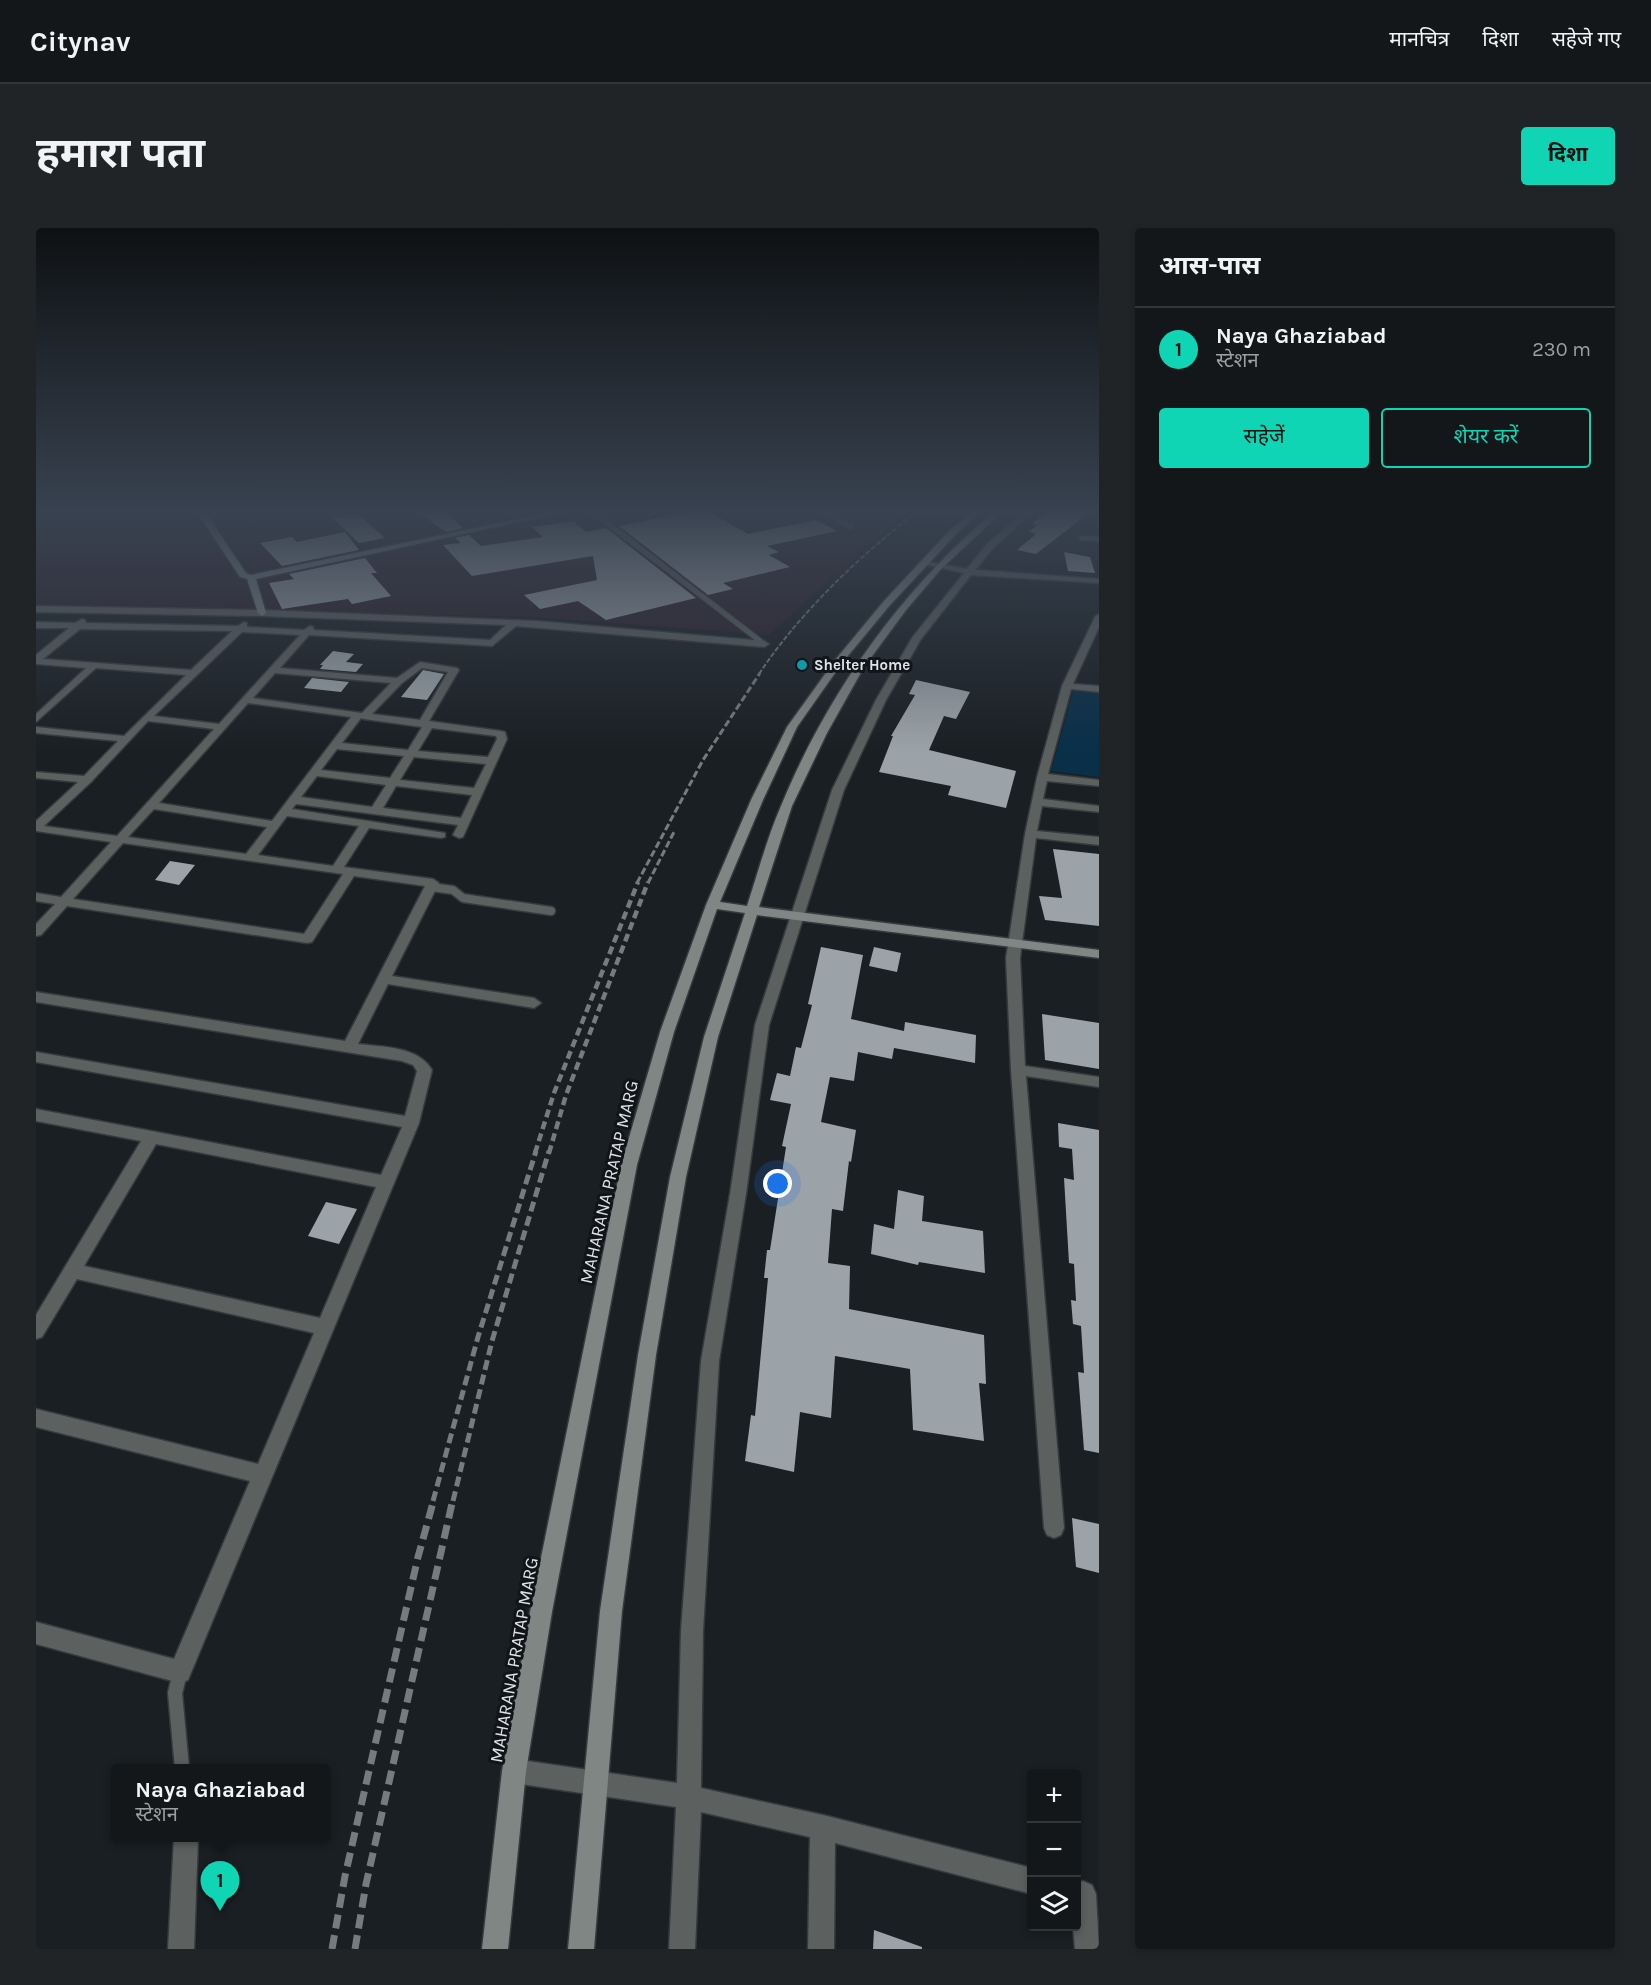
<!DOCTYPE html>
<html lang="hi">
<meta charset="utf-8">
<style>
body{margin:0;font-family:Karla,"Noto Sans Devanagari",sans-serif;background:#212427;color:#f1f3f6}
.controls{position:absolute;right:18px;bottom:18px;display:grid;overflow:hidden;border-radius:6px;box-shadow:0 3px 9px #0003}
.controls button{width:54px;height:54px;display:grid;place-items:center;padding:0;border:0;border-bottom:2px solid #333639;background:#14171a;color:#f1f3f6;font:30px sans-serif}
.you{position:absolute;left:742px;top:956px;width:21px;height:21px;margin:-15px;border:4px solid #fff;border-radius:50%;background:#1a73e8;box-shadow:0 0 0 9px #1a73e833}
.badge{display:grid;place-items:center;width:39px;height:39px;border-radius:50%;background:#10d5b4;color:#111;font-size:20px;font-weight:700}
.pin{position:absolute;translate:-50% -50px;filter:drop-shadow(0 2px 3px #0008)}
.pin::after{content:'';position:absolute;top:32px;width:21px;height:18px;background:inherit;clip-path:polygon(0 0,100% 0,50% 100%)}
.popup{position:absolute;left:75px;top:1536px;width:219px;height:78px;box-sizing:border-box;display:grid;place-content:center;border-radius:6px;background:#14171a;filter:drop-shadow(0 2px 4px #0005);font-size:20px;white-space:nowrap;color:#9d9fa2}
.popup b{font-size:22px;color:#f1f3f6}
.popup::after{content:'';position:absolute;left:50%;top:100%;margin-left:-12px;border:12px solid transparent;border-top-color:#14171a}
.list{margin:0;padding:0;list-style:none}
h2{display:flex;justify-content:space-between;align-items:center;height:78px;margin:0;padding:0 24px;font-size:26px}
h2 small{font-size:20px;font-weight:400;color:#9d9fa2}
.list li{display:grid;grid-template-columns:39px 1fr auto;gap:18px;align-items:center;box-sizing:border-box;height:84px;padding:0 24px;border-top:2px solid #333639}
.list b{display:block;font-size:22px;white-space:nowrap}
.list p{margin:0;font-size:20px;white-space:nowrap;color:#9d9fa2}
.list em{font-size:20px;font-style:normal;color:#9d9fa2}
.actions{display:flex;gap:12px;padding:18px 24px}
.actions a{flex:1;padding:14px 0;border:2px solid #10d5b4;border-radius:6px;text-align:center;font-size:21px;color:#10d5b4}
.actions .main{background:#10d5b4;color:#111}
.icon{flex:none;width:33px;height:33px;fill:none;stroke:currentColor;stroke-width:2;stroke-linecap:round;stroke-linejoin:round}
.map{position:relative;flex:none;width:1063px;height:1721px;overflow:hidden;border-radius:6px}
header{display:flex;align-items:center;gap:36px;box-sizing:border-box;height:84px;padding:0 30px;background:#14171a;border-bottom:2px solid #333639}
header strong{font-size:28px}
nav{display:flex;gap:33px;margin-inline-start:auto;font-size:21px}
.intro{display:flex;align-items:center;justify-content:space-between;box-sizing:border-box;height:144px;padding:0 36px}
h1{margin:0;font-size:42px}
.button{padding:15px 27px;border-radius:6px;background:#10d5b4;color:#111;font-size:21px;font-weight:700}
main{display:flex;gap:36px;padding:0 36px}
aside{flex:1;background:#14171a;border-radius:6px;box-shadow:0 3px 9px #0003}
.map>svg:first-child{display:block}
.industrial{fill:#2e202b}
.green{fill:#092f49}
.building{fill:#9ca3a8}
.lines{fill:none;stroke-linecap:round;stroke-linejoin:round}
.lane-far2-casing{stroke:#363a3e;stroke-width:7}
.lane-far1-casing{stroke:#363a3e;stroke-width:11}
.lane-casing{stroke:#363a3e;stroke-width:17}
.street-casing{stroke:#363a3e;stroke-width:3}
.secondary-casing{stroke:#363a3e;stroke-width:3}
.lane-far2{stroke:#5c605f;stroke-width:5}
.lane-far1{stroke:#5c605f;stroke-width:8}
.lane{stroke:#5c605f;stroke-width:14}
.street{fill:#5c605f;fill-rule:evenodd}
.secondary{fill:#7f8684;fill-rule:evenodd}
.rail-far4{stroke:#777b7f;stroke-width:2;stroke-dasharray:5 2;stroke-linecap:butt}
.rail-far3{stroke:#777b7f;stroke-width:3;stroke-dasharray:7 3;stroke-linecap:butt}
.rail-far2{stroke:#777b7f;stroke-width:4.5;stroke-dasharray:8 4.5;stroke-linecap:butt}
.rail-far1{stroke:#777b7f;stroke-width:5;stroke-dasharray:10 5;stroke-linecap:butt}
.rail{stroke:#777b7f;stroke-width:7;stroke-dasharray:14 7;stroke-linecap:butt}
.culture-dot{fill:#0f9aa8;stroke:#111519;stroke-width:2}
.labels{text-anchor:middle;stroke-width:6;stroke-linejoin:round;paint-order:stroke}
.far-poi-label{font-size:15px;font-weight:bold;fill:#e0e3e6;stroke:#111519;text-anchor:start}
.street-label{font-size:18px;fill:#e0e3e6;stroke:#111519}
</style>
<header>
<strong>Citynav</strong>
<nav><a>मानचित्र</a><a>दिशा</a><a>सहेजे गए</a></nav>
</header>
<div class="intro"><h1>हमारा पता</h1><a class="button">दिशा</a></div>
<main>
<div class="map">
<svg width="1063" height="1721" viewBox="0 0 1063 1721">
<rect width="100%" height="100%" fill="#1a1f23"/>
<path class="industrial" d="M0,284H868L733,407L499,389L0,377Z"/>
<path class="green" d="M1038,460L1063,463V549L1015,543Z"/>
<g class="building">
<path d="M382,284H410L427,300L410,304Z"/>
<path d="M651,284H673L712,306L780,292L801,303L731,318L743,324L733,327L754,339L687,355L697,361L672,367L583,298Z"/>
<path d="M1010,284H1054L1000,326L981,322L1000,306L993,304L1001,297L996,296Z"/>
<path d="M322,286L349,310L323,315L297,290Z"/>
<path d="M537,293L550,304L570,300L660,370L570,392L542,373L504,381L488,367L561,352L557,328L436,348L407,317L425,315L419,310L433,307L445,318L507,309L496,299Z"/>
<path d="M309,304L323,322L246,338L224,315L256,309L261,314Z"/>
<path d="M1028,324L1054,329L1059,345L1032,343Z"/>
<path d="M329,330L341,345H335L355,368L316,376L312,371L246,381L233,355L258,351L253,346Z"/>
<path d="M297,423L318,426L310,434L327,436L320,444L284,441L287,437H284Z"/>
<path d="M387,442L408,446L391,472L365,469Z"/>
<path d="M276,450L313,454L305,464L268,460Z"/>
<path d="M880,452L934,464L920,491L908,488L893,522L980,543L970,580L912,567L915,558L843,544L857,508H855L879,467L873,466Z"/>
<path d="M1017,621L1063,626V698L1009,692L1003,668L1026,670Z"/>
<path d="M134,633L159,637L143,657L119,652Z"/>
<path d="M785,719L827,727L815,791L868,803L869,794L940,807L939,835L858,820L856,831L822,824L818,853L794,849L785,894L820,902L815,934L813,933L807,983L796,981L792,1035L814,1038L813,1081L948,1107L950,1156L943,1155L948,1213L877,1202L874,1141L799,1128L795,1190L764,1184L758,1244L709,1233L715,1187L719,1188L732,1050H728L731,1022H734L750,919L746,918L755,876L734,872L741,845L754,848L760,819L765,820L776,777L772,776Z"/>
<path d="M838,719L865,725L861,744L833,738Z"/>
<path d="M1006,786L1063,795V841L1009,832Z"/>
<path d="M1022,895L1063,902V1225L1048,1222L1042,1144L1048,1145L1045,1098L1037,1096L1035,1072L1040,1073L1038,1036L1033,1035L1028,950L1038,952L1036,921L1023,919Z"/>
<path d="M862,962L888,968L886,993L947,1003L949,1045L883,1034L882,1037L835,1026L838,996L858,1001Z"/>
<path d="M290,974L321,981L303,1016L272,1008Z"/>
<path d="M1036,1290L1063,1296V1345L1040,1339Z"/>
<path d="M838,1702L886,1719V1721H837Z"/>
</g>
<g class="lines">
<defs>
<g id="lane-far2">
<path d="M557,284L728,416"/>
<path d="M789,284L815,299"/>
</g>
<path id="lane-far1" d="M395,659L417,662L427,670L515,683"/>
<path id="lane" d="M144,1445L139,1465L146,1540"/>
<g id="street">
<path d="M989,284H997L958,319L939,342L1063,351V355L935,347L885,411L850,472L808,562L733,797L710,966L683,1133L667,1403L665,1560L787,1587L996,1640V1666L799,1615L798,1721H772L774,1609L665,1584L659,1721H633L640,1579L478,1555L470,1551L466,1543L470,1535L478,1531L641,1555L645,1403L665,1133L694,966L719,797L796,562L840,472L876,410L928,345L883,335L887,333L931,341L952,315Z"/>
<path d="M1047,308L1063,309V313L1044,312L1043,310Z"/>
<path d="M0,378L226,382L500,393L728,413L733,416L728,419L480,398L456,418L273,407L244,440L361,450L384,434L421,440L423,442L393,493L465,503L469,504L471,511L427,609L423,610L417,607L422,597L260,576L256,581L409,605V609L405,610L333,600L308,639L397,651L403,655L356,748L498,770L505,775L498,780L352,756L322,816C347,819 382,818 396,842L383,895L152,1452L144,1455L0,1416V1394L138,1431L214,1253L0,1199V1181L222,1236L278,1105L41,1051L6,1109L0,1111V1087L105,913L0,893V881L345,947L366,899L0,834V824L369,888L381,843L377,837L366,833L0,774V764L309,813L389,658L318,648L276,714L271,715L31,678L5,707L0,708V696L19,676L0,673V665L25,669L75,614L0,603V593L42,554L0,550V544L48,548L82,513L0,505V499L88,508L150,447L60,440L0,494V486L50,440L0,436V427L33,400H0V394L39,395L46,391L49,392L50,395L202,398L208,394L211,395V399L268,402L274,398L277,399L278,402L454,412L470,397L226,388L0,384ZM44,401L196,403L155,442L7,431ZM206,404L264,407L183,496L118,488ZM386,440L412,444L384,492L336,486L366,455ZM239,445L355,455L326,485L217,470ZM212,475L315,489L236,593L123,575ZM325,490L328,491L386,499L372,522L306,515ZM112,493L178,501L81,608L8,598L55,554ZM396,500L460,508L461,511L452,529L382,523ZM301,521L368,528L354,550L285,542ZM378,529L450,536L438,560L364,552ZM281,548L350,557L336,579L265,569ZM360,558L436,567L425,590L347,580ZM118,581L231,599L210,626L92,609ZM251,588L323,598L297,638L222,627ZM87,615L307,646L268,706L37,671ZM120,916L340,959L284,1090L48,1038Z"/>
<path d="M1063,386V399L1037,456L1063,458V464L1035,461L1012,546L1063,552V558L1011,553L1007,571L1063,578V584L1006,578L1001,603L1063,609V617L1000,610L984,730L989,838L1063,849V859L990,848L1028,1300L1025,1307L1018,1310L1011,1307L1008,1300L975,842L970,730L989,606L1001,549L1026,458L1059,389Z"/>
<path d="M138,1610H162L158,1721H132Z"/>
<path d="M1047,1653L1056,1657L1060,1666L1063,1721H1039L1037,1698H1040V1656Z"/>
</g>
<g id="secondary">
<path d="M161,284H169L210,345L215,347L515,284H529L220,351L230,385L226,388L222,385L211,351L204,349Z"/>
<path d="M937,284H945L922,304L854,377L806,435L761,499L727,572L684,674L711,678C722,645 731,610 745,578C791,466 865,362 958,284H966L905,341L870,382L828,439L791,505L756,578L723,679L1063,722V730L721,687L682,809L650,949L620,1127L586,1383L558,1721H532L564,1383L602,1127L634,949L668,809L709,685L681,681L638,804L601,937L516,1384L490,1543L472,1721H446L466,1543L494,1384L585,937L624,804L670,677L715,572L751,499L800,431L848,373L916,300Z"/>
</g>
</defs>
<use href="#lane-far2" class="lane-far2-casing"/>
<use href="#lane-far1" class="lane-far1-casing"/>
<use href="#lane" class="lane-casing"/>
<use href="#street" class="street-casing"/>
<use href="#secondary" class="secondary-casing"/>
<use href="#lane-far2" class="lane-far2"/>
<use href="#lane-far1" class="lane-far1"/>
<use href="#lane" class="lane"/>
<use href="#street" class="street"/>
<use href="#secondary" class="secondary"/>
<path class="rail-far4" d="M723,446C764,384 822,330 880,284"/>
<g class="rail-far3">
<path d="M601,655L667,532L724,445"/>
<path d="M612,655L639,602"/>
</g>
<g class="rail-far2">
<path d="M499,925L518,865L602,654"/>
<path d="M513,925L530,867L612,654"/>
</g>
<g class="rail-far1">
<path d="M397,1273L442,1109L500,923"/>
<path d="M417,1273L456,1113L513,923"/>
</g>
<g class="rail">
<path d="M296,1721L309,1648L382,1329L398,1271"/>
<path d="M319,1721L330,1656L417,1271"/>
</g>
</g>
<linearGradient id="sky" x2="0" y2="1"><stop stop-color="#0e1113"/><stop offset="0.54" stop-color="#384250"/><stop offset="1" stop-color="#384250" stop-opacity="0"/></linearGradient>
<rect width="1063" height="525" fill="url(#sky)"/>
<circle class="culture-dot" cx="766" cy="437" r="6"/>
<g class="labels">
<g class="far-poi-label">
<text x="778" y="442">Shelter Home</text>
</g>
<g class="street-label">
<text transform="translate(573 954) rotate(-77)" y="6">MAHARANA PRATAP MARG</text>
<text transform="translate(478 1432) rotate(-80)" y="6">MAHARANA PRATAP MARG</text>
</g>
</g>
</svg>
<div class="controls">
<button>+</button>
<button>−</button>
<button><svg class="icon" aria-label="layers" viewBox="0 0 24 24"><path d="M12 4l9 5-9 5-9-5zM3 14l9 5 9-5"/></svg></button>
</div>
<div class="you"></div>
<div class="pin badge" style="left:184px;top:1683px">1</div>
<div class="popup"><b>Naya Ghaziabad</b>स्टेशन</div>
</div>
<aside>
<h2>आस-पास<small></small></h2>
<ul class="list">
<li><span class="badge">1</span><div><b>Naya Ghaziabad</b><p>स्टेशन</p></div><em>230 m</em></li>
</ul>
<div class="actions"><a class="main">सहेजें</a><a>शेयर करें</a></div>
</aside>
</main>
